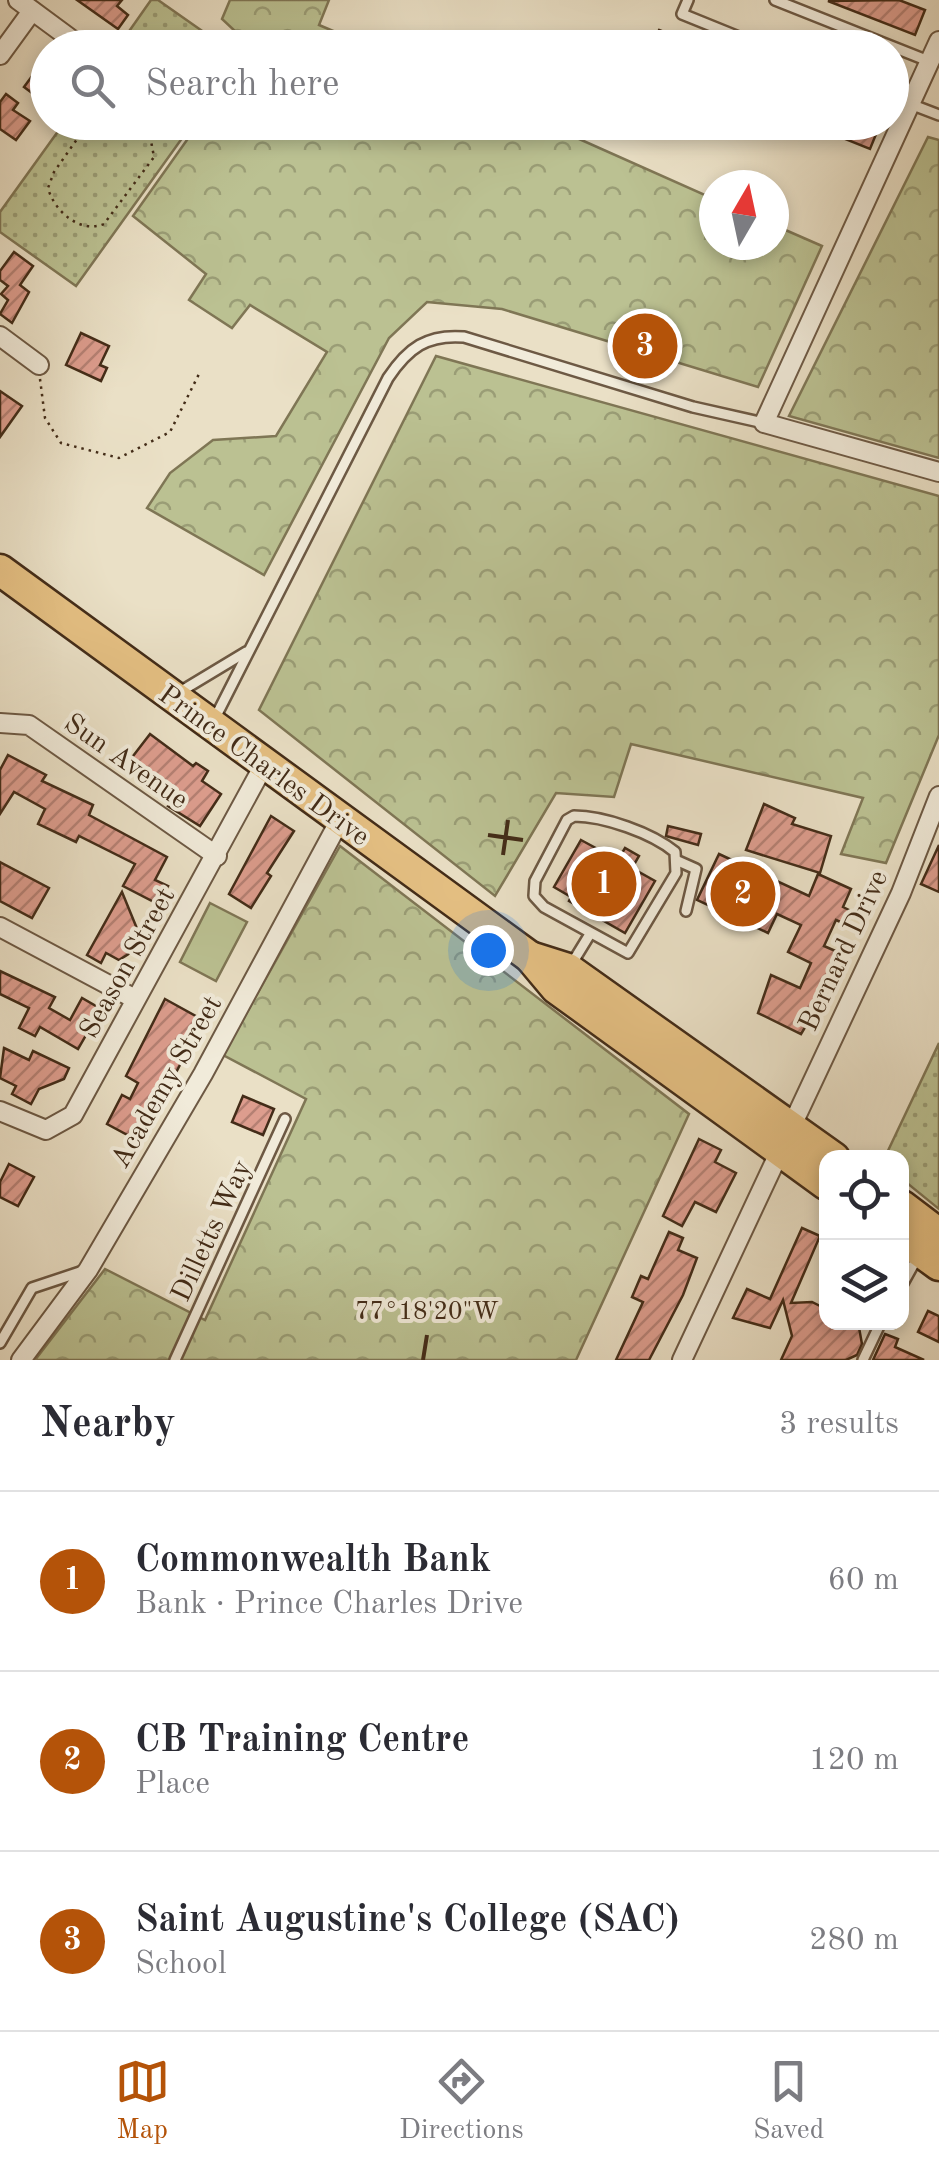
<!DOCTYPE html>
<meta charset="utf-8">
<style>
body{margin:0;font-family:"Old Standard TT",serif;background:#f2f2f3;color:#2b2b33}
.controls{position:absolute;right:30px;bottom:30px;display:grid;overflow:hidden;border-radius:20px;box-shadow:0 5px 15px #0003}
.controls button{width:90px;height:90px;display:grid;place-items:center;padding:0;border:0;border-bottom:2px solid #e1e1e2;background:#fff;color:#2b2b33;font:50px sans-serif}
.compass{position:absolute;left:699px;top:170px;width:90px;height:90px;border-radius:50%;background:#fff;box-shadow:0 5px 15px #0003;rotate:9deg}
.you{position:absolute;left:488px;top:950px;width:35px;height:35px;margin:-25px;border:8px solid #fff;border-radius:50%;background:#1a73e8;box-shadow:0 0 0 15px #1a73e833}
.badge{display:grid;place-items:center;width:65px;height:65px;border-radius:50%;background:#b45309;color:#fff;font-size:32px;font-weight:700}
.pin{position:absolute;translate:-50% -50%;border:5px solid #fff;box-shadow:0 2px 10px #0006}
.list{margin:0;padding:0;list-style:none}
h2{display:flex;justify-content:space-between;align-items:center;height:130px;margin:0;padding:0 40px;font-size:42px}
h2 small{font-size:32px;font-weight:400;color:#7c7c81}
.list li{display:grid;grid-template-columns:65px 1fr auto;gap:30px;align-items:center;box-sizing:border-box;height:180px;padding:0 40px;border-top:2px solid #e1e1e2}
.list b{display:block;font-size:38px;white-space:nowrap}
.list p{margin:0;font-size:32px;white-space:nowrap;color:#7c7c81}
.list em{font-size:32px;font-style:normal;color:#7c7c81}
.icon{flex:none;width:55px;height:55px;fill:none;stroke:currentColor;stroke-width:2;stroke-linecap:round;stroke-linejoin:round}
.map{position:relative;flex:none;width:939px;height:1360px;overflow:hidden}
.search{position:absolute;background:#fff;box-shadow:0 5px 15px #0003;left:30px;right:30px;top:30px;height:110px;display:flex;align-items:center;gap:25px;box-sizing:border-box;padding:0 35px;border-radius:55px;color:#7c7c81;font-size:38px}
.sheet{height:670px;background:#fff}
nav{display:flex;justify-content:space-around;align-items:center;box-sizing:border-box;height:140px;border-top:2px solid #e1e1e2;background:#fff;font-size:28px;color:#7c7c81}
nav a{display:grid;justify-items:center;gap:5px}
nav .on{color:#b45309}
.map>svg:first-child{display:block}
.grass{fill:url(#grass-dots);stroke:#7f7655;stroke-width:2.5}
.forest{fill:url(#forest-crowns);stroke:#7f7655;stroke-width:2.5}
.garden{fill:#bbc192;stroke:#7f7655;stroke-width:2.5}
.building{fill:url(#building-hatch);stroke:#432c18;stroke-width:2.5}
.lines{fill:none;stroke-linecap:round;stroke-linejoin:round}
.service-casing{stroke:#6d5944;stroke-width:14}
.minor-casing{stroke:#6d5944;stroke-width:22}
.trunk-casing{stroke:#432c18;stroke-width:35}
.path{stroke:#432c18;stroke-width:2.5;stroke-dasharray:2.5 5;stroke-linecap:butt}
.service{stroke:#f1ebda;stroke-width:9}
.minor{stroke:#f1ebda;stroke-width:18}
.trunk{stroke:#e5c083;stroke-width:30}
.ticks{fill:none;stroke:#432c18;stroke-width:4}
.labels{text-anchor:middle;stroke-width:8;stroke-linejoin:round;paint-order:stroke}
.street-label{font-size:28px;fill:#432c18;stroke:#f1ebda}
.ticks-label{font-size:25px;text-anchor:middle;fill:#432c18;stroke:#f1ebda;stroke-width:8;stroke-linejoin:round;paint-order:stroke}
</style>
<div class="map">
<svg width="939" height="1360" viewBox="0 0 939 1360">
<defs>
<pattern id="grass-dots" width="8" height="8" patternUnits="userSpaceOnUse" patternTransform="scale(2.5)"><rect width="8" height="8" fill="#bbc192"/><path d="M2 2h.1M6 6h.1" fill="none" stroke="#9a9d76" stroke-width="1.8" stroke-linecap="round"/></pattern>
<pattern id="forest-crowns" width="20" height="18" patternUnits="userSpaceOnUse" patternTransform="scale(2.5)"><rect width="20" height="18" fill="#bbc192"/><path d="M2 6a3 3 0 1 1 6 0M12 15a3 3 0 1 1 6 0" fill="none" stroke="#9a9d76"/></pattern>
<pattern id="building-hatch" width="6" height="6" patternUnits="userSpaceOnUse" patternTransform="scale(2.5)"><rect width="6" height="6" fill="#dd9d8e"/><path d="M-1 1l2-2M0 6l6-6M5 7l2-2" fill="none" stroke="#b58073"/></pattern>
</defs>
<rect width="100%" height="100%" fill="#eae0c6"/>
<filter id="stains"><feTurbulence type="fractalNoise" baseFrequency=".002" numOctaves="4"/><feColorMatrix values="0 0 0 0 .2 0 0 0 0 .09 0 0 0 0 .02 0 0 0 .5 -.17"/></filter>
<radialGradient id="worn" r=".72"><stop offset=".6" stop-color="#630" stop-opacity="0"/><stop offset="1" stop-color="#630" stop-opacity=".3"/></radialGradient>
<g class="grass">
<path d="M151,0H158L225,47H118Z"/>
<path d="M64,123H193L76,286L0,232V212Z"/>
<path d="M939,1043V1209L902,1179V1158L885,1157Z"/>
</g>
<g class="forest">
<path d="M230,0H329L319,25L371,47H252L222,19Z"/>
<path d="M541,122L714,199V245H774V225L822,246L758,387L502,309L427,302L389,338L264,575L147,508L170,473L213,440L276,436L327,352L250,305L232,328L189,300L206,274L133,216L199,123Z"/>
<path d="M928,137L939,140V458L789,416Z"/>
<path d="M436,356L939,496V735L886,863L841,854L863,798L631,744L614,797L556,793L495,896L259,710Z"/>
<path d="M340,846L689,1114L576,1360H35L105,1269L205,1320L306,1099L223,1055Z"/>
</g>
<path class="garden" d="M210,903L247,922L216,981L180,962Z"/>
<g class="building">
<path d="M77,0H122L117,6L128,15L118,29Z"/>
<path d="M899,0L925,10L915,35L828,1Z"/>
<path d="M659,30L702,47V48H651Z"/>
<path d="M38,68L48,75V105L24,87Z"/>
<path d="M6,94L18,103L13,110L30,121L16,140L0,129V102Z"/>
<path d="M803,122H881L870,149Z"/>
<path d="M14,252L33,266L20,285L29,292L12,323L0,314L8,300L1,294L8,286L0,280V271Z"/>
<path d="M81,333L109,346L100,365L107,368L101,381L66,365Z"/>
<path d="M0,391L22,406L0,437Z"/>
<path d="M150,734L193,766L196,763L208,771L202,781L221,794L200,826L168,806L176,794L130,760Z"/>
<path d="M8,755L46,775L42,781L93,805L89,815L167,857L155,880L168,886L158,904L123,886L135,864L79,836L76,842L38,824L45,809L14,792L0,814V770Z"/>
<path d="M764,804L795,818L792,824L831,836L820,873L746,850Z"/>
<path d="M271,816L294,831L267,873L271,876L251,908L229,894Z"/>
<path d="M668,826L701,834L698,845L666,836Z"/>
<path d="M581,840L618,860L625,848L639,856L632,868L655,881L625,933L569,901L571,897L554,887Z"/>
<path d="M939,845V892L921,884Z"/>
<path d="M719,854L809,896L818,874L851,889L843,907L849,910L843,923L836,920L824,946L840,953L819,997L822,999L801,1034L758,1013L771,975L800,988L811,963L788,952L801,925L777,914L768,933L697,900Z"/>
<path d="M0,862L49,888L32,918L0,901Z"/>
<path d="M122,892L140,936L130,953L119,960L106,953L101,963L87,955Z"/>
<path d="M0,971L55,997L49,1008L70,1020L82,998L101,1009L78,1049L40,1027L35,1036L19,1028L29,1008L0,994Z"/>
<path d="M165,999L203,1020L164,1096L159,1094L135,1139L107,1124L122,1095L130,1099L138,1083L126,1076Z"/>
<path d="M4,1048L29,1060L33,1051L69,1068L64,1079L39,1089L31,1104L12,1094L16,1086L0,1078Z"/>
<path d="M243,1096L274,1109L263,1135L232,1122Z"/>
<path d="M699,1139L721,1150L715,1162L736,1173L716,1212L695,1202L682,1226L663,1216Z"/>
<path d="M9,1164L34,1177L18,1206L0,1197V1182Z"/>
<path d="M802,1228L820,1236L791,1303L812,1302L826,1309V1322H858L862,1344L857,1355L846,1360H781L792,1336L783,1300L770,1328L733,1318L747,1289L770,1299Z"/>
<path d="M669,1232L683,1238L678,1250L697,1258L683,1295L649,1360H616L643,1302L632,1297L641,1276L648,1279Z"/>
<path d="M928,1311L939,1316V1342L918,1332Z"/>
<path d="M885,1334L898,1339L895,1347L924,1360H873Z"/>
</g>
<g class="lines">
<defs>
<g id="service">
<path d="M688,0L682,14L766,48"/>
<path d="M775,0L931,62"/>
<path d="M892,97L939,115"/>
<path d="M178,693L246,652"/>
<path d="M215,718L388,378C408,348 427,334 464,337L693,407L764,423"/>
<path d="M574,816C604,816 652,833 675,852L676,873L628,953L544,907L534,896L535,881L567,820Z"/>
<path d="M678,861L696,869L686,911"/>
<path d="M571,965L590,934"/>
<path d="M902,1285L917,1258"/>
<path d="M0,1343L32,1288L86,1270"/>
<path d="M175,1360L285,1119"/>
<path d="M863,1360L881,1322"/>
</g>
<g id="minor">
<path d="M18,0L83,48"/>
<path d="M939,41L764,423L939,472"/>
<path d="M0,55L32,11"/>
<path d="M0,336L39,365"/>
<path d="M0,723L29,725L217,856"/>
<path d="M0,927L135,999"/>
<path d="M0,1111L46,1130L73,1115L264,765"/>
<path d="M21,1360L88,1270L203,1074L340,820"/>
<path d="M682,1360L901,893L939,796"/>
</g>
<g id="trunk">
<path d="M0,570L530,957L556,988L826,1184"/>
<path d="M530,957L568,969L834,1158"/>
<path d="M902,1206L939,1234"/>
<path d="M902,1238L939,1265"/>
</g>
</defs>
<use href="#service" class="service-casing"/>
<use href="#minor" class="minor-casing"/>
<use href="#trunk" class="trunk-casing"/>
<g class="path">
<path d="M89,122L54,172L48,188C54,211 80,234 104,224L154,157L151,141L134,122"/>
<path d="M40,379L45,418L61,443L119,458L170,432L200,372"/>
</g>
<use href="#service" class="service"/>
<use href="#minor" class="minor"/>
<use href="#trunk" class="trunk"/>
</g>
<path class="ticks" d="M488,835L523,840M503,855L508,820M423,1360L427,1335"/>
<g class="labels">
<g class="street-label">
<text transform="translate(127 760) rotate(35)" y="10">Sun Avenue</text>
<text transform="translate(265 764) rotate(36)" y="10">Prince Charles Drive</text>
<text transform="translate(842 950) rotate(-65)" y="10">Bernard Drive</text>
<text transform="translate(126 962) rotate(-61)" y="10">Season Street</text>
<text transform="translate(165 1081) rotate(-60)" y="10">Academy Street</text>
<text transform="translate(210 1230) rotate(-65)" y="10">Dilletts Way</text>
</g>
</g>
<g class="ticks-label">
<text x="427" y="1319">77°18'20"W</text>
</g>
<rect width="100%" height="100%" filter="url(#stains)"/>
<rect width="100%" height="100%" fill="url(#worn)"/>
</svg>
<div class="controls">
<button><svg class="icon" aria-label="locate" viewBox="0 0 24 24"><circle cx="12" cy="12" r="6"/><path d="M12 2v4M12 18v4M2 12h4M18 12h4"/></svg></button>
<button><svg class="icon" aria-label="layers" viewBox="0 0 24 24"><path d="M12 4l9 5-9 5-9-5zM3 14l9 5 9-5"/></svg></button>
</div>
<svg class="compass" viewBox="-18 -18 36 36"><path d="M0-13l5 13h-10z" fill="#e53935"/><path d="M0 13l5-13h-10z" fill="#7c7c81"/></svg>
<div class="you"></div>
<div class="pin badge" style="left:604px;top:884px">1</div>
<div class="pin badge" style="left:743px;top:894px">2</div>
<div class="pin badge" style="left:645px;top:346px">3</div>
<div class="search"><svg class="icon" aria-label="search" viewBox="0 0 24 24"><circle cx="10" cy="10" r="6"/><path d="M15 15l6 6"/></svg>Search here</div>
</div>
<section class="sheet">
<h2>Nearby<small>3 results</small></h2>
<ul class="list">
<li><span class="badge">1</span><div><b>Commonwealth Bank</b><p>Bank · Prince Charles Drive</p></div><em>60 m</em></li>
<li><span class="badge">2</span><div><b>CB Training Centre</b><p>Place</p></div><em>120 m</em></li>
<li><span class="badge">3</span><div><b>Saint Augustine's College (SAC)</b><p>School</p></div><em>280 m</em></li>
</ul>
</section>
<nav>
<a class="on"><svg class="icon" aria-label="map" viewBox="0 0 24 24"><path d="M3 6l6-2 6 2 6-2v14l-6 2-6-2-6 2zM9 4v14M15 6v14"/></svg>Map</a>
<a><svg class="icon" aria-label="directions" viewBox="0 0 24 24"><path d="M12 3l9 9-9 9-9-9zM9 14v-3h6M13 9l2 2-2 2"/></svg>Directions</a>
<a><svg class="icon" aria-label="saved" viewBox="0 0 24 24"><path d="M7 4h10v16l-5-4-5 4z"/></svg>Saved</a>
</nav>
